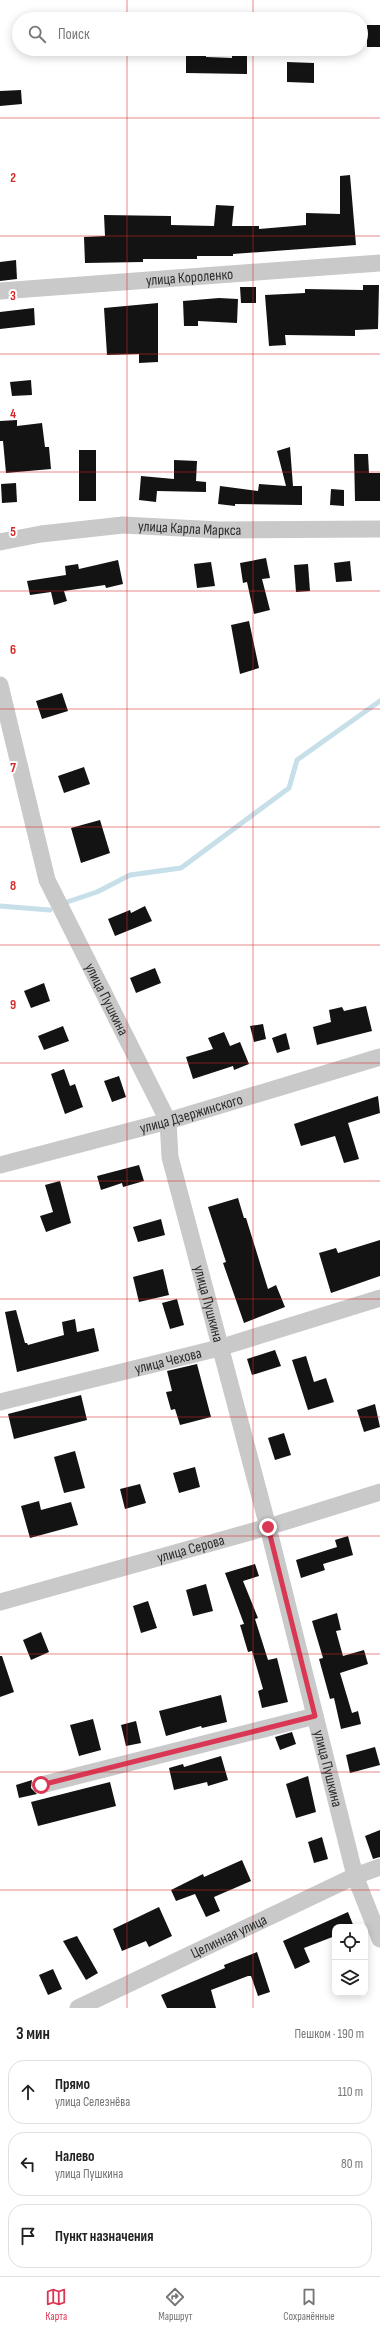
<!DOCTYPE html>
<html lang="ru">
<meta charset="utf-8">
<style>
body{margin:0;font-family:"Sofia Sans Condensed",sans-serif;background:#f6f6f6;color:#222}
.controls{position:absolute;right:12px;bottom:12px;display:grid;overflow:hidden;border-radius:8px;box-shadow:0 2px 10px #0003}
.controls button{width:36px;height:36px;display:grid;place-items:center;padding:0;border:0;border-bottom:1px solid #e0e0e0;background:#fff;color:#222;font:20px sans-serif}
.stop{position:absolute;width:12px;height:12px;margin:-9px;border:3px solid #da3755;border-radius:50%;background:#fff}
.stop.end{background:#da3755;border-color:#fff;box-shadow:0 1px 4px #0008}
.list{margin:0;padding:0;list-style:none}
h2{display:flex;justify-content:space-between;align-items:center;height:52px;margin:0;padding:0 16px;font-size:17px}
h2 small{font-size:13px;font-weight:400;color:#767676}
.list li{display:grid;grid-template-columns:26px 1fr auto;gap:12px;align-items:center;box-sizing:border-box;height:64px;margin:0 8px 8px;padding:0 8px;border:1px solid #e0e0e0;border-radius:16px}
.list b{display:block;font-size:15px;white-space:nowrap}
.list p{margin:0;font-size:13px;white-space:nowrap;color:#767676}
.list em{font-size:13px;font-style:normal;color:#767676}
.icon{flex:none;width:22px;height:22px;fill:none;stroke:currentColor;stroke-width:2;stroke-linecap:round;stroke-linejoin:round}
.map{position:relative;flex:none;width:380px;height:2008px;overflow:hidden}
.search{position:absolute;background:#fff;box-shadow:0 2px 10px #0003;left:12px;right:12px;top:12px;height:44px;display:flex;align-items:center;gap:10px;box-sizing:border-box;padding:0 14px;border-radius:22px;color:#767676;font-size:15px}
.sheet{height:268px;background:#fff}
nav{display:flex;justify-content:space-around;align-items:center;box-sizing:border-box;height:56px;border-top:1px solid #e0e0e0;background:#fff;font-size:11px;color:#767676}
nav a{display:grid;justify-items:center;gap:2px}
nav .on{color:#da3755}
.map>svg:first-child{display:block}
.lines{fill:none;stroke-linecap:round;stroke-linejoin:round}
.stream{stroke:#c7dfe8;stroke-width:5}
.building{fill:#131313}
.street{stroke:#c9c9c9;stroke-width:17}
.route{stroke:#da3755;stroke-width:5}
.grid{fill:none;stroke:#d62828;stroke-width:1;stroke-opacity:0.55}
.labels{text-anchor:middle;stroke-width:4;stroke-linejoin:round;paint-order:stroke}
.street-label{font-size:15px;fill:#2c2c2c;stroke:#fff}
.grid-label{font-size:13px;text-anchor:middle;font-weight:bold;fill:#d62828;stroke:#fff;stroke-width:4;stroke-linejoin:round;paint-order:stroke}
</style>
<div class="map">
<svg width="380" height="2008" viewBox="0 0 380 2008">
<rect width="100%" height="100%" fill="#fff"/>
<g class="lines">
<g class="stream">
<path d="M67,902L97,892L130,875L181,868L289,788L297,760L380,701"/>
<path d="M0,906L50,910"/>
</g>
</g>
<g class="building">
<rect x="367" y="25" width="13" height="22"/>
<path d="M186,49H206V57L232,58V49H247V74L186,73Z"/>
<path d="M287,62L314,63V83L287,82Z"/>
<path d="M21,90L22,104L0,106V91Z"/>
<path d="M350,175L356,245L233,254V256H197V259H143V262L85,263L84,237L105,236L104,215L171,216V225L214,226L216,205L234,206L232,226H259V229L306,225V213L340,214V176Z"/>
<path d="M16,260L17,279L0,281V262Z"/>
<path d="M363,285H379L378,329L355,330V336L285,335L286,345L269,346L265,295L305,293V289L363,290Z"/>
<path d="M240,287H256V303H241Z"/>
<path d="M219,298L238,299L237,323L198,321V326H184L183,301Z"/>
<path d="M158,303V362L139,363V354L107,355L104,308Z"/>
<path d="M34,308L35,325L0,329V312Z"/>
<path d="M31,380L32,395L12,396L10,382Z"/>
<path d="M17,420V426L42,423L45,447H49L51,469L6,473L3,441H0V421Z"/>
<path d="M290,447L293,486H302V505L235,504V506L218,504L220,486L258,491L259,484L286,486L277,451Z"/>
<rect x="79" y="450" width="17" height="51"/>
<path d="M354,454H368L369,473H380V501H355Z"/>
<path d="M174,460L197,461L196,481L206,482V492L157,491L156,502L139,500L141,476L174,479Z"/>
<path d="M16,483L17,502L2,503L1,484Z"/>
<path d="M331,489L344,490V506L330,505Z"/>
<path d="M266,558L270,578L262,579L270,610L254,614L247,582L243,583L240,563Z"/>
<path d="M118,560L123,584L106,588L105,585L64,591L67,601L54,605L51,592L30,595L27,581L66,575L65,566L78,564L79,569Z"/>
<path d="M350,561L352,581L336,582L334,563Z"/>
<path d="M211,562L215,586L197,588L194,564Z"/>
<path d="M308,564L310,591L296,592L294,565Z"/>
<path d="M249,621L259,668L240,674L231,625Z"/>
<path d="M62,693L68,711L42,719L36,701Z"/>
<path d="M84,767L90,784L64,793L58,776Z"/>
<path d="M100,820L110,853L81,863L71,828Z"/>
<path d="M145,906L152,921L115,936L108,919L130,910L131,913Z"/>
<path d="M155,968L161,983L136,993L130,978Z"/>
<path d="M44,983L50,1001L31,1008L24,991Z"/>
<path d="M366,1006L372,1031L317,1045L313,1027L331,1022L329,1010L342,1007L344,1011Z"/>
<path d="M263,1024L266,1039L254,1042L250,1026Z"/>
<path d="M63,1026L69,1041L44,1050L38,1036Z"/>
<path d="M224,1032L230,1046L240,1042L249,1064L234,1070L233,1066L193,1079L186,1057L213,1049L208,1038Z"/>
<path d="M286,1033L290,1049L277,1053L272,1038Z"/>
<path d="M64,1069L70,1086L75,1084L83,1107L65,1114L51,1074Z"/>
<path d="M119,1076L126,1097L112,1102L104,1081Z"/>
<path d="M378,1096L380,1113L348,1123L359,1159L344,1163L335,1136L301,1146L294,1124Z"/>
<path d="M139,1165L144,1181L123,1187L122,1183L101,1190L97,1176Z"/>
<path d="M60,1181L71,1223L46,1232L40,1216L53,1212L45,1185Z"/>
<path d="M238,1198L244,1218H246L268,1289L276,1285L285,1307L244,1323L223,1263L226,1262L208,1207Z"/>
<path d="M161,1219L165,1235L138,1242L133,1227Z"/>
<path d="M380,1240V1276L331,1293L319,1253L336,1248L338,1253Z"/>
<path d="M163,1269L169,1295L139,1302L133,1277Z"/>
<path d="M177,1299L184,1325L170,1329L162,1303Z"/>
<path d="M16,1310L25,1343H27L28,1345L64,1335L62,1322L75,1319L77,1332L94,1328L99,1351L17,1372L5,1312Z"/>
<path d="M275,1350L281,1366L252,1375L247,1359Z"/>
<path d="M306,1356L314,1382L326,1378L334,1402L308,1410L292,1360Z"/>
<path d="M197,1364L211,1417L180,1425L175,1409L171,1410L166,1392L172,1391L167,1371Z"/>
<path d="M81,1395L87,1420L14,1439L8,1414Z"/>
<path d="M375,1404L380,1427L364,1432L357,1410Z"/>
<path d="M284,1433L291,1455L275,1460L268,1438Z"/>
<path d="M75,1451L85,1488L64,1493L54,1457Z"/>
<path d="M195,1467L200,1487L179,1493L173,1473Z"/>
<path d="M140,1484L146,1503L125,1509L120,1489Z"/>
<path d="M39,1501L41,1510L71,1502L78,1525L30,1538L21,1506Z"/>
<path d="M348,1536L353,1555L323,1564L325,1570L301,1578L296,1560L337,1547L335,1540Z"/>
<path d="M255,1564L259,1576L243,1581L258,1618L255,1619L268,1660L277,1658L288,1702L262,1708L258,1691L263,1689L252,1651L248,1652L240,1625L244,1624L225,1573Z"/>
<path d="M206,1584L213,1611L193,1616L186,1590Z"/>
<path d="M148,1601L157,1628L141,1633L133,1606Z"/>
<path d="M337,1613L341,1630L336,1631L343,1656L364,1650L368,1664L340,1673L352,1713L358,1711L361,1724L341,1729L334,1698L330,1699L319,1659L323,1658L312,1621Z"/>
<path d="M41,1632L49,1652L31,1660L23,1640Z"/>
<path d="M0,1656H2L14,1692L0,1697Z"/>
<path d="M221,1695L227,1722L202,1728L201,1726L166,1736L159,1711Z"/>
<path d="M93,1719L101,1750L79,1756L70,1725Z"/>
<path d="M136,1721L141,1743L126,1746L121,1725Z"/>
<path d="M292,1732L296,1744L280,1750L275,1737Z"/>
<path d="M375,1747L380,1765L350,1773L346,1755Z"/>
<path d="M221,1756L228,1780L208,1786L207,1782L174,1790L169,1768L183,1764L184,1767Z"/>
<path d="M308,1776L316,1812L296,1818L286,1784Z"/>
<path d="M32,1780L31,1788L37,1794L19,1798L16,1785Z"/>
<path d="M110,1782L116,1806L38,1826L31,1802Z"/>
<path d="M380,1830V1857L373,1859L365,1836Z"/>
<path d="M322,1837L328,1859L314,1863L308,1842Z"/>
<path d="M242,1860L251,1881L214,1897L220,1911L206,1917L195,1894L176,1901L171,1890L203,1874L204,1877Z"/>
<path d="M159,1907L172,1936L149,1947L146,1941L122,1951L113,1929Z"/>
<path d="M348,1912L354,1927H335V1936L304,1948L310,1962L295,1969L283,1941Z"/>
<path d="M77,1936L98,1973L86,1980L63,1941Z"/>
<path d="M257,1952L270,1992L258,1996L251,1976H248L211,1990L216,2008H167L161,1995L225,1968L224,1965Z"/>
<path d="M53,1969L62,1989L48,1995L39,1975Z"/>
</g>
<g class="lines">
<g class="street">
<path id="s1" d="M0,291L380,263"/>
<path id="s2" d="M0,542L41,534L123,525L219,530L380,529"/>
<path id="s3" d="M0,685L47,880L168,1121L170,1157L268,1527L355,1876L380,1939"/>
<path id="s4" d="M0,1165L168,1121L380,1057"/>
<path id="s5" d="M0,1402L219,1348L380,1298"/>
<path id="s6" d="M0,1602L268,1527L380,1492"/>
<path d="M41,1785L315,1716"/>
<path id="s7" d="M78,2008L355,1876L380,1867"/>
</g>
</g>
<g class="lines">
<path class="route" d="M41,1785L315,1716L268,1527"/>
</g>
<path class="grid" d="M127,0V19M253,0V19M127,49V2008M253,49V2008M0,118H380M0,236H380M0,354H380M0,472H380M0,591H380M0,709H380M0,827H380M0,945H380M0,1063H380M0,1181H380M0,1299H380M0,1417H380M0,1536H380M0,1654H380M0,1772H380M0,1890H380"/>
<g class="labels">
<g class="street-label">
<text dy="5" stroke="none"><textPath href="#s1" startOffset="190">улица Короленко</textPath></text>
<text dy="5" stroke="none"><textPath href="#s2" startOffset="191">улица Карла Маркса</textPath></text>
<text dy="5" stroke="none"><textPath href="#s3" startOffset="334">улица Пушкина</textPath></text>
<text dy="5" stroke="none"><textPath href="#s4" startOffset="198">улица Дзержинского</textPath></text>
<text dy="5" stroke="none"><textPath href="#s3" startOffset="658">улица Пушкина</textPath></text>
<text dy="5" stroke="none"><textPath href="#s5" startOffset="173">улица Чехова</textPath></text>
<text dy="5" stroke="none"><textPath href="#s6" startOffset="198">улица Серова</textPath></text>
<text dy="5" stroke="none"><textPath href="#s3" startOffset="1138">улица Пушкина</textPath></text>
<text dy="5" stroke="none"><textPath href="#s7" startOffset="167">Целинная улица</textPath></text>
</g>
</g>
<g class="grid-label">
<text x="13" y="182">2</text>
<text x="13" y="300">3</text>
<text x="13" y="418">4</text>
<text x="13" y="536">5</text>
<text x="13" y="654">6</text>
<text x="13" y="772">7</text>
<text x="13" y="890">8</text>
<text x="13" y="1009">9</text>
</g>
</svg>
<div class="controls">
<button><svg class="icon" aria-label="locate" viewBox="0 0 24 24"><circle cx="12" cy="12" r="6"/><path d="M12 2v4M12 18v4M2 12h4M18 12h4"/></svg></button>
<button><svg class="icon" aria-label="layers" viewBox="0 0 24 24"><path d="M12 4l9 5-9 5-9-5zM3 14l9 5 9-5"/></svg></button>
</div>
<div class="stop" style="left:41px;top:1785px"></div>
<div class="stop end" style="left:268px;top:1527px"></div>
<div class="search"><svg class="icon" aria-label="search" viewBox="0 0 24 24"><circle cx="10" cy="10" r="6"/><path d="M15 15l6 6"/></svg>Поиск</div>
</div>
<section class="sheet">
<h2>3 мин<small>Пешком · 190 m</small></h2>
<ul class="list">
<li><svg class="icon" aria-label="ahead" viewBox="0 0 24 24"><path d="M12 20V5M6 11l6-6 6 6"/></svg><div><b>Прямо</b><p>улица Селезнёва</p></div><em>110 m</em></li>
<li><svg class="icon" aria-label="left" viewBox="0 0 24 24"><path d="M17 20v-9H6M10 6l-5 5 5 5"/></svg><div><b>Налево</b><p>улица Пушкина</p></div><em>80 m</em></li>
<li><svg class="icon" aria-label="arrive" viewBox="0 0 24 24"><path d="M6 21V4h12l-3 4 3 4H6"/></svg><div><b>Пункт назначения</b></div></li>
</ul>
</section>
<nav>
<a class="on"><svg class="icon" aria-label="map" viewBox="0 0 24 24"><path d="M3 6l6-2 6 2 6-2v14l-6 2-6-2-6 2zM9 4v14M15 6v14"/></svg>Карта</a>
<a><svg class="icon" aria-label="directions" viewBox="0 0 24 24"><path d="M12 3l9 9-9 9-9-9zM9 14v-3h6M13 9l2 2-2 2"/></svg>Маршрут</a>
<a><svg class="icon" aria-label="saved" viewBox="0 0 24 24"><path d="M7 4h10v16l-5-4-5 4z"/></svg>Сохранённые</a>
</nav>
